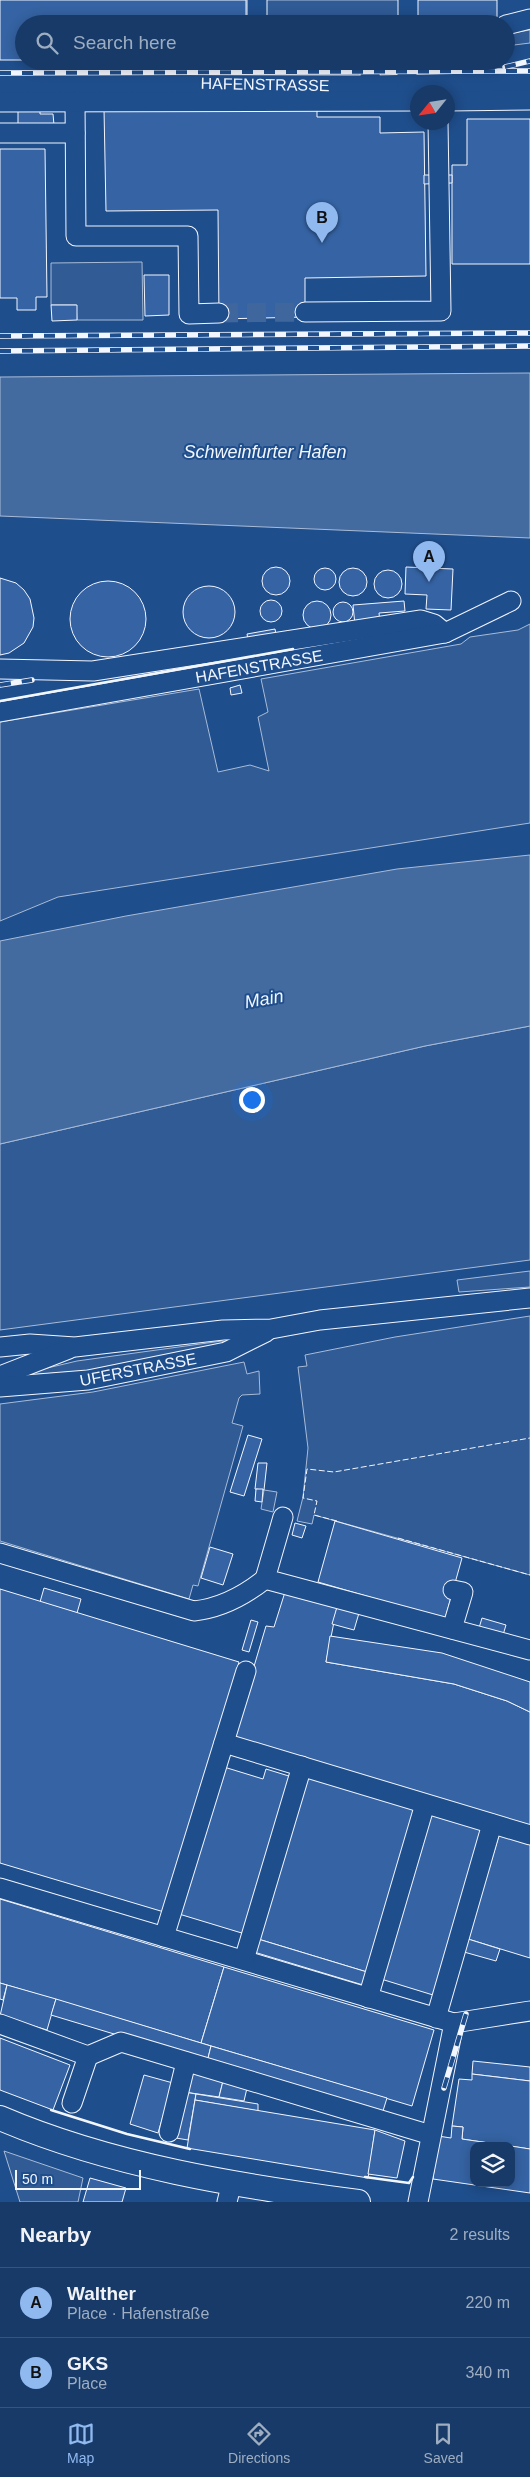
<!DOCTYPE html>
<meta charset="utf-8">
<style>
body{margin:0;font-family:Helvetica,sans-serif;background:#244571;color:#f1f3f6}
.controls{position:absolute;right:15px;bottom:15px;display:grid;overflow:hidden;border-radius:10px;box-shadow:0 2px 12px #0003}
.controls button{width:45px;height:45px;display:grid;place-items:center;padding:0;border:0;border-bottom:1px solid #36547d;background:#173a69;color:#f1f3f6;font:25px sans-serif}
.compass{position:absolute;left:410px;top:85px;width:45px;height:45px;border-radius:50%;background:#173a69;box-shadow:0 2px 12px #0003;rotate:240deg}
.scale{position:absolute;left:15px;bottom:12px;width:126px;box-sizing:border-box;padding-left:5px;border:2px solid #f2f6ff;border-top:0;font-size:14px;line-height:18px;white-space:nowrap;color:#f2f6ff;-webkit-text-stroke:4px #1f4e8c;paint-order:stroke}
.you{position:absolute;left:251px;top:1099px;width:18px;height:18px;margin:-12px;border:4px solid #fff;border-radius:50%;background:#1a73e8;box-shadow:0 0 0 8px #1a73e833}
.badge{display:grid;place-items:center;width:32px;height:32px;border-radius:50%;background:#90b9f0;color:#111;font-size:16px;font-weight:700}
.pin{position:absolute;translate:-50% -41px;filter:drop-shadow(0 1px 2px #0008)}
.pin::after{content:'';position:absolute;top:26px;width:18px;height:15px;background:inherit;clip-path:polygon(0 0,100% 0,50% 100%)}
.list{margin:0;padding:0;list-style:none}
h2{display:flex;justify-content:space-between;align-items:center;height:65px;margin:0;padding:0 20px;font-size:21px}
h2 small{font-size:16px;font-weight:400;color:#9eadc0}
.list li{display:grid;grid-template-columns:32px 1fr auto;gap:15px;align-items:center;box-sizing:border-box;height:70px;padding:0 20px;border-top:1px solid #36547d}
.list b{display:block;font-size:19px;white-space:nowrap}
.list p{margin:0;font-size:16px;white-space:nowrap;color:#9eadc0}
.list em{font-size:16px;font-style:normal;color:#9eadc0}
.icon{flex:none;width:28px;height:28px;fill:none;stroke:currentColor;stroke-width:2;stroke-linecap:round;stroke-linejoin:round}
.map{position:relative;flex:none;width:530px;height:2202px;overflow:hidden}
.search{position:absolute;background:#173a69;box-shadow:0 2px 12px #0003;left:15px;right:15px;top:15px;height:55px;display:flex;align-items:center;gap:12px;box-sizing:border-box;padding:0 18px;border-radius:28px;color:#9eadc0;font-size:19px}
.sheet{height:205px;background:#173a69}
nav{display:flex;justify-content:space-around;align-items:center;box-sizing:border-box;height:70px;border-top:1px solid #36547d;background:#173a69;font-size:14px;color:#9eadc0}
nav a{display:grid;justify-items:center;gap:2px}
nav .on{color:#90b9f0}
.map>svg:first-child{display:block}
.built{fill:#305b95;stroke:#a8bbd7}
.water{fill:#446ba0;stroke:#a8bbd7}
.building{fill:#3563a3;stroke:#f2f6ff}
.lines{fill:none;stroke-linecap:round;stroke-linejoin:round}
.minor-tunnel{stroke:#3f679d;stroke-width:19;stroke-dasharray:19 9;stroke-linecap:butt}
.minor-casing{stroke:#f2f6ff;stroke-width:21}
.major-casing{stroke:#f2f6ff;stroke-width:26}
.minor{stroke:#1f4e8c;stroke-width:19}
.major{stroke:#1f4e8c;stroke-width:24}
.rail-casing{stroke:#f2f6ff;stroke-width:5.5}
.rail{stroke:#1f4e8c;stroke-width:4;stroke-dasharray:11;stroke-linecap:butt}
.fence{stroke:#f2f6ff;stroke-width:1;stroke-dasharray:6 2.5;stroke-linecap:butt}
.wall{stroke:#f2f6ff;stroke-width:2.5}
.labels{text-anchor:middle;stroke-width:4;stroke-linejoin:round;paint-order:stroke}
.street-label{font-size:16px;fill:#f2f6ff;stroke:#1f4e8c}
.water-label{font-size:18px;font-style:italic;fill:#f2f6ff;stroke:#1f4e8c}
</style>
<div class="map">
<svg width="530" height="2202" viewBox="0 0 530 2202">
<rect width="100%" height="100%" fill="#1f4e8c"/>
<g class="built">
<path d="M264,0H401L400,24H264Z"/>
<path d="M530,30V43L506,46V34Z"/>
<path d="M142,262L143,320H77L76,305H51V263Z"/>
<path d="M530,624V823L58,897L0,921V722L199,689L218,772L250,765L269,771L258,717L268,712L261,679L461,644L470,637L518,630Z"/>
<path d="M530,1026V1260L0,1330V1144L425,1046Z"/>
<path d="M530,1271V1287L459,1292L457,1280Z"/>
<path d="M530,1316V1575L314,1515L312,1524L297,1521L303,1497L308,1448L298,1367L307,1366L305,1355L395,1337Z"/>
<path d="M222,1341L226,1343L96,1370L29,1375L39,1370L77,1361Z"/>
<path d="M244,1362L247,1374L259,1371L260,1394L242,1395L239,1398L232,1423L243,1426L198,1586L193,1585L189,1599L0,1541V1404L93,1392Z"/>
<path d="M264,1490L277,1492L273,1512L261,1509Z"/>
<path d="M4,2151L83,2178L78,2202H20Z"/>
</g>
<g class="water">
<path d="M530,373V538L0,516V377Z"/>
<path d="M530,855V1026L425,1046L0,1144V941L126,916L397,869Z"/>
</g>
<g class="building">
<path d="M0,0H246V24H24V60H0Z"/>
<rect x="417" y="0" width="80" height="19"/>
<path d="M317,106V117H380V133L424,132L426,276L305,278V317L219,319L218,210L106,211L104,109Z"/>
<path d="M18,111H40V114H53L54,125H18Z"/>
<path d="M467,119H530V264H452V165H467Z"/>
<path d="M0,149H45L47,297H36V310H17V298H0Z"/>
<path d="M424,175H452V183L424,184Z"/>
<path d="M144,275H169V315L145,316Z"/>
<path d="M51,305H77V320L52,321Z"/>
<circle cx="276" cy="581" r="14"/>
<path d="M406,567L453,569L451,610L426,609L427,595L405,594Z"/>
<circle cx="325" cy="579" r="11"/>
<circle cx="353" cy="582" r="14"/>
<circle cx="388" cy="584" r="14"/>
<path d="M0,578L16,583L24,590L30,599L34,618L33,627L24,643L9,653L0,655Z"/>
<circle cx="108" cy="619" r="38"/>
<circle cx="209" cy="612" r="26"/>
<circle cx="271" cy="611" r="11"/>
<path d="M404,601L405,611L379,613L380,623L355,625L353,605Z"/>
<circle cx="317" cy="615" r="14"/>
<circle cx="343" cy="612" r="10"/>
<path d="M275,629L278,646L250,651L247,634Z"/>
<path d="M240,685L242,693L231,695L230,688Z"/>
<path d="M248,1435L262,1439L244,1496L230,1492Z"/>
<path d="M258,1463H267L264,1490L255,1489Z"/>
<path d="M256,1489H263L262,1502L255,1501Z"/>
<path d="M335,1521L462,1558L445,1619L318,1582Z"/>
<path d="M295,1523L306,1526L302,1538L292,1535Z"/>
<path d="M210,1547L233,1554L223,1585L201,1578Z"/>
<path d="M44,1588L81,1599L77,1613L40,1602Z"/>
<path d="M0,1589L239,1662L164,1912L0,1863Z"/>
<path d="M285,1592L337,1607L326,1662L454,1684L507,1701L530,1712V1826L233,1737L266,1626L274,1627Z"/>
<path d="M337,1607L359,1613L354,1630L332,1624Z"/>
<path d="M482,1618L506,1625L503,1635L479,1628Z"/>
<path d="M251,1620L258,1622L249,1652L242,1650Z"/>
<path d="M330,1636L442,1653L530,1682V1712L507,1701L454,1684L326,1662Z"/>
<path d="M224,1767L263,1779L266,1769L292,1777L245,1934L179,1914Z"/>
<path d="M307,1776L416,1809L367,1972L258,1939Z"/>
<path d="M430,1813L482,1828L433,1995L381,1979Z"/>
<path d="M499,1835L530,1844V1958L468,1939Z"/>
<path d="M0,1899L224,1967L201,2043L0,1983Z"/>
<path d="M258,1939L367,1972L363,1985L254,1952Z"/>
<path d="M468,1939L500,1949L496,1961L464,1952Z"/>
<path d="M224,1967L434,2030L412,2106L201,2043Z"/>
<path d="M0,1983L7,1985L3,2000L0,1999Z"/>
<path d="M7,1985L56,1999L47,2030L0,2016Z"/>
<path d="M56,1999L211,2046L207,2062L51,2015Z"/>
<path d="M0,2038L70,2065L53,2110L0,2090Z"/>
<path d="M211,2046L387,2098L382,2114L207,2062Z"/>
<path d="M473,2061L530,2067V2081L472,2074Z"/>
<path d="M190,2072L223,2081L219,2097L184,2092Z"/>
<path d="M472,2074L530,2081V2149L462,2139L463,2127L452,2126L459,2079L472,2080Z"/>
<path d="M144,2075L173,2083L158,2133L130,2124Z"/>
<path d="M223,2081L247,2088L244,2101L219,2097Z"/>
<path d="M184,2092L196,2094L188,2140L176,2138Z"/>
<path d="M196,2094L258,2104V2111L195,2100Z"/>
<path d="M195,2100L375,2130L368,2178L187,2148Z"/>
<path d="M452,2126L463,2127L462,2139L509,2146H474V2183H511V2146L530,2149V2193L433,2179L438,2136L451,2138Z"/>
<path d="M375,2130L405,2141L397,2178L368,2174Z"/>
<path d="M90,2178L126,2188L122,2202H83Z"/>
</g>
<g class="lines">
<path class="minor-tunnel" d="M219,313L305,312"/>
<defs>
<g id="minor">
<path d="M257,24V0"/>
<path d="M408,24V0"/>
<path d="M506,25L530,19"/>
<path d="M127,61V82"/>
<path d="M369,61L371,85"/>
<path d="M0,84L371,85L530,82"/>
<path d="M407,84V61"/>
<path d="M75,101L76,236H188L189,314L219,313"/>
<path d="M448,101L530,100"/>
<path d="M0,102L418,101"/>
<path d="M0,133H75"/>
<path d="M305,312L441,311L438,122"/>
<path d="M0,669L93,671L421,620L434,624L445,633"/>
<path d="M0,712L445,633L511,601"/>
<path d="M0,1347L30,1344L75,1347L223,1330L271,1329L320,1320L530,1298"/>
<path d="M0,1376L69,1349"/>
<path d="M0,1387L88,1380L226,1352L266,1332"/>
<path d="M283,1517L265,1579L530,1650"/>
<path d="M0,1553L194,1611C221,1608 245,1595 265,1579"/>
<path d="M452,1629L463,1592L453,1590"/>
<path d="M224,1743L530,1835"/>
<path d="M0,1888L454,2023"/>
<path d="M164,1937L246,1671"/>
<path d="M244,1960L302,1766"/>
<path d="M368,1998L425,1804"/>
<path d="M436,2018L492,1824"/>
<path d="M0,2024L88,2056L121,2042L431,2135"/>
<path d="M72,2103L88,2056"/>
<path d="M169,2132L186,2062"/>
<path d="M227,2202L232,2182"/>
<path d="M418,2202L454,2023L530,2011"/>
</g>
<path id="major" d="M0,2118C112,2166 238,2186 358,2202"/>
</defs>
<use href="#minor" class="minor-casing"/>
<use href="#major" class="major-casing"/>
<use href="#minor" class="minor"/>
<use href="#major" class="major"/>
<defs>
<g id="rail">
<path d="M505,67L530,61"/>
<path d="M0,73L530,71"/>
<path d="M0,336L530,333"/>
<path d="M0,351L530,346"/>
<path d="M0,685L32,680"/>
<path d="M444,2088L466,2014"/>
</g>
</defs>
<use href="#rail" class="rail-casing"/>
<use href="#rail" class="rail"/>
<g class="fence">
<path d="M337,1521L314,1515L317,1501L303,1498L307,1469L334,1472L530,1438"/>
<path d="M398,1538L530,1575"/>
</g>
<g class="wall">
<path d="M0,701L293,649"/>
<path d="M51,2110L127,2134L190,2149"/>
<path d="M365,2177L409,2183L413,2177"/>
</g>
</g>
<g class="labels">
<g class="street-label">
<text transform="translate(265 84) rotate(1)" y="6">HAFENSTRASSE</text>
<text transform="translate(259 666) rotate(-10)" y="6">HAFENSTRASSE</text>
<text transform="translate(138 1369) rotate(-11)" y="6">UFERSTRASSE</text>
</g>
<g class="water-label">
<text x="265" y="458">Schweinfurter Hafen</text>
<text transform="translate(264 999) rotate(-10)" y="6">Main</text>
</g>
</g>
</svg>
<div class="controls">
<button><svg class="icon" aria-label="layers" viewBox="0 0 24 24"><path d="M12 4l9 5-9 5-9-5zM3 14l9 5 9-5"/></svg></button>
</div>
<svg class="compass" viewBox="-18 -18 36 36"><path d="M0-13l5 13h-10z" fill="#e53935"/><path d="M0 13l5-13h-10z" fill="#9eadc0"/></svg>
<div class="scale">50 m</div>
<div class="you"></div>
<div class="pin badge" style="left:429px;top:582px">A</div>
<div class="pin badge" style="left:322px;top:243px">B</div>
<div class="search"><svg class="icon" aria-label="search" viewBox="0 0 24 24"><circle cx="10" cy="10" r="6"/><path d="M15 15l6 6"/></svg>Search here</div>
</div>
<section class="sheet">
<h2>Nearby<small>2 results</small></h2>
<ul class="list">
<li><span class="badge">A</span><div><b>Walther</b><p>Place · Hafenstraße</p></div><em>220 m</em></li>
<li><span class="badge">B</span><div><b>GKS</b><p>Place</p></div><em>340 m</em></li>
</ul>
</section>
<nav>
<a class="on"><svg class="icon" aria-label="map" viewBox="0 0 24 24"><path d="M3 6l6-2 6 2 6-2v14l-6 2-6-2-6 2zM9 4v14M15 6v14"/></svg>Map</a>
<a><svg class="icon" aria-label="directions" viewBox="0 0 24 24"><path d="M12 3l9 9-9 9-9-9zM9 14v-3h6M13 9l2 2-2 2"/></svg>Directions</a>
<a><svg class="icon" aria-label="saved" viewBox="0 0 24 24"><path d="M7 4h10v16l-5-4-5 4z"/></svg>Saved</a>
</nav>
